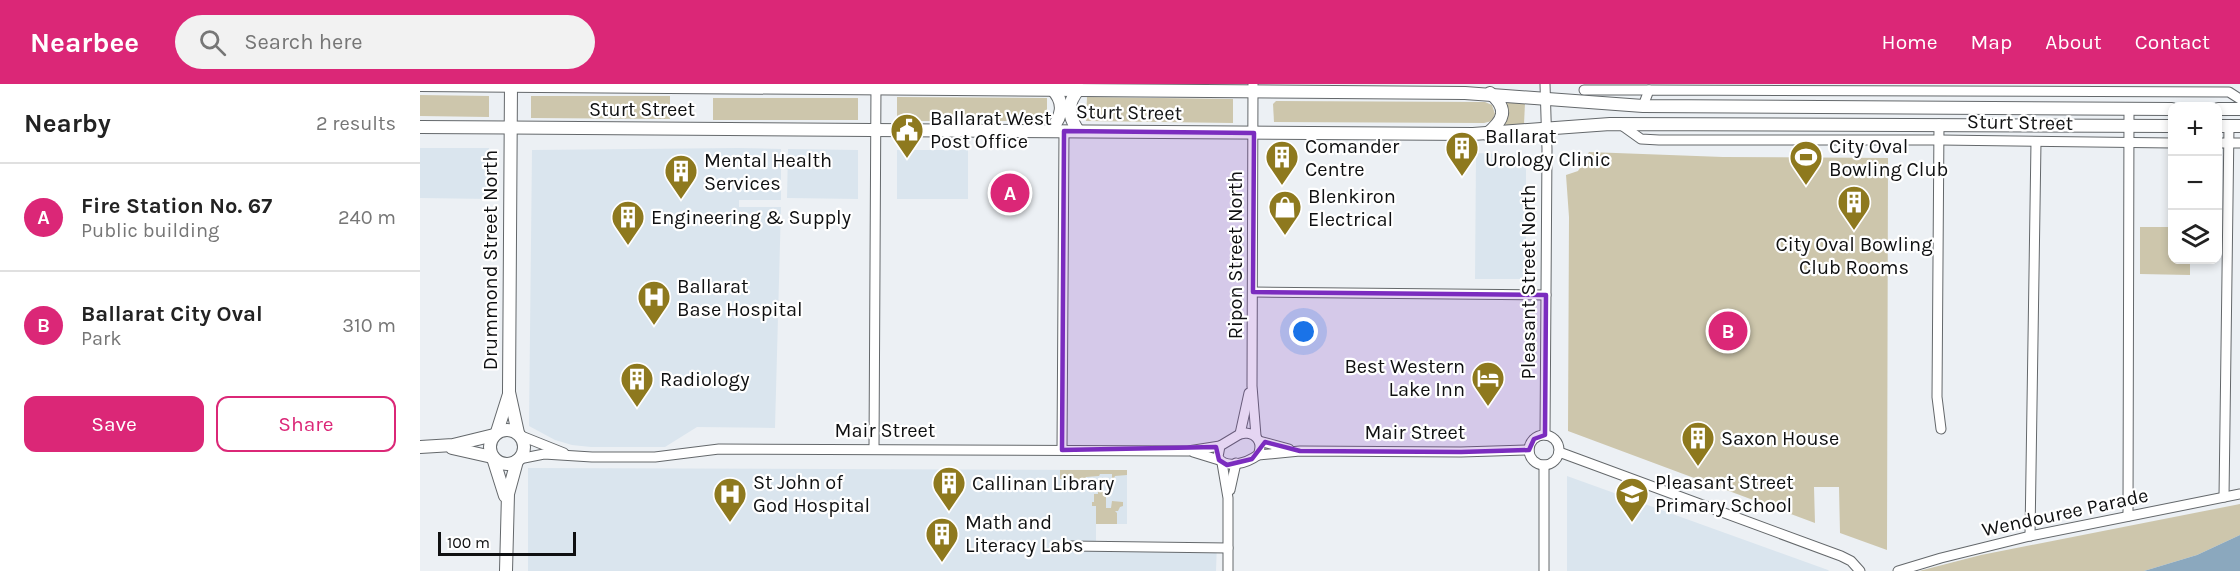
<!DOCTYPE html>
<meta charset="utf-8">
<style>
body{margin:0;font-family:Karla,sans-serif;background:#f2f2f2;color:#222}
.controls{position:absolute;right:18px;top:18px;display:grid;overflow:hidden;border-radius:12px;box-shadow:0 3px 9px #0003}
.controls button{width:54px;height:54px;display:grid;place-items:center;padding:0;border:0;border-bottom:2px solid #e0e0e0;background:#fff;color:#222;font:30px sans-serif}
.scale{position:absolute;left:18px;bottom:15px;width:138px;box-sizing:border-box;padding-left:6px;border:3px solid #0f1011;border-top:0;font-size:16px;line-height:21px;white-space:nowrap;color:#0f1011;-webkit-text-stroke:4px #fff;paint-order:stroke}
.you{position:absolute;left:884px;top:248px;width:21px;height:21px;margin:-15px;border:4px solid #fff;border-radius:50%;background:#1a73e8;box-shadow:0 0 0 9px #1a73e833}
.badge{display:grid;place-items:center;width:39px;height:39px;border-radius:50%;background:#db2777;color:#fff;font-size:20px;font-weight:700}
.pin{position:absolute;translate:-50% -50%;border:3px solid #fff;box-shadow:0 2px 6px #0006}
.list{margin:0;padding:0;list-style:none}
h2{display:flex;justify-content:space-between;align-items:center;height:78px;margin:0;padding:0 24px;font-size:26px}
h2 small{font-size:20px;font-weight:400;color:#767676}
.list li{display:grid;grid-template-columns:39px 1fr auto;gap:18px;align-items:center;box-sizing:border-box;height:108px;padding:0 24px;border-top:2px solid #e0e0e0}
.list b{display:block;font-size:22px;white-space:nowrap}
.list p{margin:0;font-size:20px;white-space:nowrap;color:#767676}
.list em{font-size:20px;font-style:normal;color:#767676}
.actions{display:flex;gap:12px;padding:18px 24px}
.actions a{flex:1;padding:14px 0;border:2px solid #db2777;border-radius:12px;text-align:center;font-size:21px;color:#db2777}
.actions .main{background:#db2777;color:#fff}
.icon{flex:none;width:33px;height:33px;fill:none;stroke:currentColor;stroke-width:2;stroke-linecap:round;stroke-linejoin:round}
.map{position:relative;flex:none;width:1820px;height:487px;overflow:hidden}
header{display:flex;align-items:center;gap:36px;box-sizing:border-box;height:84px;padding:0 30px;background:#db2777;color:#fff}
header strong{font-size:28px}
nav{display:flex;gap:33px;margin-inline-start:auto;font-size:21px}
.search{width:420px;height:54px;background:#f2f2f2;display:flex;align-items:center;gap:15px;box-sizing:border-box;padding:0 21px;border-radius:33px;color:#767676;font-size:22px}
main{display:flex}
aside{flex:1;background:#fff}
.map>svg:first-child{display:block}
.built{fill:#dae5ee}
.green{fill:#cdc6ac}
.water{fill:#8ba8be}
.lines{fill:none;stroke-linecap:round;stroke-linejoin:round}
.minor-casing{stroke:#64686b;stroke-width:11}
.major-casing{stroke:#64686b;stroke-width:14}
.minor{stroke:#fff;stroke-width:9}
.major{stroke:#fff;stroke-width:12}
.marked{fill:#7b2cbf;fill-opacity:0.2;stroke:#7b2cbf;stroke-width:4.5;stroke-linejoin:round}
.labels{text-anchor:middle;stroke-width:4.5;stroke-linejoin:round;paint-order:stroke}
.street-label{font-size:20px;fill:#0f1011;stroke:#fff}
.poi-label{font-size:20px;fill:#0f1011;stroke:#fff;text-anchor:start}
</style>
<header>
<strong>Nearbee</strong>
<div class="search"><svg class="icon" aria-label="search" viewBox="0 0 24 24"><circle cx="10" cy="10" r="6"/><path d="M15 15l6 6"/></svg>Search here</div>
<nav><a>Home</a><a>Map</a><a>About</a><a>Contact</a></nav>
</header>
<main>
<aside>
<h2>Nearby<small>2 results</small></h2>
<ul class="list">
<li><span class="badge">A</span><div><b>Fire Station No. 67</b><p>Public building</p></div><em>240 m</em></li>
<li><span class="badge">B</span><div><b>Ballarat City Oval</b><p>Park</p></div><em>310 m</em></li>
</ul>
<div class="actions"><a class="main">Save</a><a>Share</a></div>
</aside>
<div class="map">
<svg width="1820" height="487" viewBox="0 0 1820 487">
<rect width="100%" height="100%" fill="#ecf0f4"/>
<g class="built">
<path d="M0,64H69L70,115L0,114Z"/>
<path d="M318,64L361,65V116H319V123H361L355,344L277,343L245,363H171L152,361L135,356L109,342L112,66Z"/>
<path d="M368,65L438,66V115L367,114Z"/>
<rect x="477" y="66" width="71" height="49"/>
<path d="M1056,69L1106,71V195H1055Z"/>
<path d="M108,384L707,386V440H676V458L797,459L796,487H108Z"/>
<path d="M1147,392L1408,486L1409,487H1147Z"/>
</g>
<g class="green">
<path d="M0,11L69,12V33L0,32Z"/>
<path d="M111,12H250V35L111,34Z"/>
<path d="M477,13L627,14V37H477Z"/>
<path d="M667,13L813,15V39L666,37Z"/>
<rect x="293" y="14" width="145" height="22"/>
<path d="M856,17L1065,18L1072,21L1075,30L1072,37L1064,39L854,38L853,20Z"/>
<path d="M1082,17L1105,19L1104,40L1081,43Z"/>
<path d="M1169,68L1303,73L1468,74L1467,466L1420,449L1419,403H1394L1395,439L1148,347L1149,133L1146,91L1158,87Z"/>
<path d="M1720,143H1752V176H1770V191L1720,190Z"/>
<path d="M640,386H707V391L695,392L694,394H692V390H680L679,392L666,393L665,396L640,395Z"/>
<path d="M678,405H683V408H686V424H691L692,417L703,418V422L700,423L698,427H695L697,429V440H676V422H672V418H674V410H678Z"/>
<path d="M1820,420V451L1777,471L1724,487H1499L1561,471Z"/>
</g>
<path class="water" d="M1820,451V487H1724L1777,471Z"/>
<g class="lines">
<defs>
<g id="minor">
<path d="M833,0L832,302L836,352"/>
<path d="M1125,0L1127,65L1125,351"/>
<path d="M1164,6H1229"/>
<path d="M1223,22L1229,6L1809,8L1820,15"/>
<path d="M1200,40L1221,55L1239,56H1520L1752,59"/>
<path d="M1519,40L1517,313L1521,345"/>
<path d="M1798,59H1820"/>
<path d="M833,208L1126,211"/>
<path d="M826,349C838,350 843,360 838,371C827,379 805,386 798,373L800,362L820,350Z"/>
<path d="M820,350L829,309"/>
<path d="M99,351L144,369"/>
<circle cx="1124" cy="366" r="15"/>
<path d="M839,357L869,365"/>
<path d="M454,365L456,0"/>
<path d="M642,366L644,47"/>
<path d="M773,368L799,376"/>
<path d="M1139,368L1421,472L1431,477L1440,487"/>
<path d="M838,371L880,367L1041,368L1109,366"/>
<path d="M99,375L124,370L172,373H235L299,365L768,367L800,362"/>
<path d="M802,379L808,414V487"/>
<path d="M810,406L816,379"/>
<path d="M1804,413L1809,42"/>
<path d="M1708,432L1709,25"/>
<path d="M1610,452L1616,58"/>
<path d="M650,462L808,464"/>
<path d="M1124,487V381"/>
<path d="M1478,487L1521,474L1610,452L1820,410"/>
</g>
<g id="major">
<path d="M91,0L89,308L98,349"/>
<path d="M0,1L1045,9L1223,22L1752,25"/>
<path d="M1798,25H1820"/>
<path d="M1798,42H1820"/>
<path d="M0,43L1053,50L1190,40L1752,42"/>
<path d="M630,47C642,33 646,19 632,5"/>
<path d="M658,47C648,31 646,20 659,5"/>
<path d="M1067,50C1084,36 1089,25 1070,9"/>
<circle cx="87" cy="363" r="17"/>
<path d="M77,348L89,310"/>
<path d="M0,363L33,361L74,351"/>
<path d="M32,364L72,373"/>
<path d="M73,374L85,412"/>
<path d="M86,487L88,410L97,377"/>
</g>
</defs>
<use href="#minor" class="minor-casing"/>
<use href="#major" class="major-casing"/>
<use href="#minor" class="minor"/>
<use href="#major" class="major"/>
</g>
<path class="marked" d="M644,47L834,49L833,208L1126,211L1125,351L1114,355L1109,366L1041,368L880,367L845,358L832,375L807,381L799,376L796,363L642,366Z"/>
<defs>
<symbol id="civic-pin" viewBox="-11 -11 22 30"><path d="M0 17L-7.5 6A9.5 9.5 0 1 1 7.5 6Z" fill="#8e791e" stroke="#fff"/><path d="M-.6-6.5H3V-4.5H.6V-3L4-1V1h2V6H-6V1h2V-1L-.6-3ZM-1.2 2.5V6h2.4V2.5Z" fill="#fff"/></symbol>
<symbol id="building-pin" viewBox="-11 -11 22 30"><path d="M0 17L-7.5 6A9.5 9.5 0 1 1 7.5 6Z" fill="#8e791e" stroke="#fff"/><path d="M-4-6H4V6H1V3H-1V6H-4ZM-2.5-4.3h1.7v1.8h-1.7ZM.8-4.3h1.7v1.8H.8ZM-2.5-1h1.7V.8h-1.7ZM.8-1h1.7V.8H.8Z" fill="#fff"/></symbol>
<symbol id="stadium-pin" viewBox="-11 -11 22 30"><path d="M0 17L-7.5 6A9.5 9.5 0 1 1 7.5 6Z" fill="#8e791e" stroke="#fff"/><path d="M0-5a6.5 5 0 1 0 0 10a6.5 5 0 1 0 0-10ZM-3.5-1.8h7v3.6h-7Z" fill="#fff"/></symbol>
<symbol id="shop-pin" viewBox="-11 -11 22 30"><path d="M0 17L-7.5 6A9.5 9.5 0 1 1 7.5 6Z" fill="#8e791e" stroke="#fff"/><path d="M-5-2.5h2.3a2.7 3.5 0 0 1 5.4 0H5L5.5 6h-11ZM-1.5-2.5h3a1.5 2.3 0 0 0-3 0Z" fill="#fff"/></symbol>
<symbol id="hospital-pin" viewBox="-11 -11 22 30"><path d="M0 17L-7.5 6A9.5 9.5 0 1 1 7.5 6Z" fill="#8e791e" stroke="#fff"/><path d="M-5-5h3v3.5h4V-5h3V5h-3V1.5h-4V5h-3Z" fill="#fff"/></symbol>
<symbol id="hotel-pin" viewBox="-11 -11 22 30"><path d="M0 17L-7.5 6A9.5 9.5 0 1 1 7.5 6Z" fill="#8e791e" stroke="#fff"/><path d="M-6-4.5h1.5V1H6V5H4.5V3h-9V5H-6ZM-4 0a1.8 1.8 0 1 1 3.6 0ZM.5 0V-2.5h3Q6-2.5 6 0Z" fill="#fff"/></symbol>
<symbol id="school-pin" viewBox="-11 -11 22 30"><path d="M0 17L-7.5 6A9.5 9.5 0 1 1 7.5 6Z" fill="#8e791e" stroke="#fff"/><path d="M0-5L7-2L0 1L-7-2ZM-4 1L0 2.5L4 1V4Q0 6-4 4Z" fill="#fff"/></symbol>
</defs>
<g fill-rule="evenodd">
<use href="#civic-pin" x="468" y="27" width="38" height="52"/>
<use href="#building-pin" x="1023" y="45" width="38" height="52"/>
<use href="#building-pin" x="843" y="54" width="38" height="52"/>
<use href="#stadium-pin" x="1367" y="54" width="38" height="52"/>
<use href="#building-pin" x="242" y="68" width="38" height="52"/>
<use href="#building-pin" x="1415" y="99" width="38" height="52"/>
<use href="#shop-pin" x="846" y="104" width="38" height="52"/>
<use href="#building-pin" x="189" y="114" width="38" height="52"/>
<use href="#hospital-pin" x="215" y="194" width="38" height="52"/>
<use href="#hotel-pin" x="1049" y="275" width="38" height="52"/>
<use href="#building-pin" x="198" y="276" width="38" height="52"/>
<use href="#building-pin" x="1259" y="335" width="38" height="52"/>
<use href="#building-pin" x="510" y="380" width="38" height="52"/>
<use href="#hospital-pin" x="291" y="391" width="38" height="52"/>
<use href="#school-pin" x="1193" y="391" width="38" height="52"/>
<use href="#building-pin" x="503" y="431" width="38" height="52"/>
</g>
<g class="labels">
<g class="street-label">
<text x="222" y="32">Sturt Street</text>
<text transform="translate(709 28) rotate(1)" y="7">Sturt Street</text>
<text transform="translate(1600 38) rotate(1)" y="7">Sturt Street</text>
<text transform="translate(815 171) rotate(-90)" y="7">Ripon Street North</text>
<text transform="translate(70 176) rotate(-90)" y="7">Drummond Street North</text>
<text transform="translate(1108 198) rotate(-90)" y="7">Pleasant Street North</text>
<text x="465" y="353">Mair Street</text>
<text x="995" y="355">Mair Street</text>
<text transform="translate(1645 428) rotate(-12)" y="7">Wendouree Parade</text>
</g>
<g class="poi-label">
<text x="510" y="41">Ballarat West<tspan x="510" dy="23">Post Office</tspan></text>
<text x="1065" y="59">Ballarat<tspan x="1065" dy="23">Urology Clinic</tspan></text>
<text x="885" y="69">Comander<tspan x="885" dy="23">Centre</tspan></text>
<text x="1409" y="69">City Oval<tspan x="1409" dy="23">Bowling Club</tspan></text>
<text x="284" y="83">Mental Health<tspan x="284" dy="23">Services</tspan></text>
<text x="888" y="119">Blenkiron<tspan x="888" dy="23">Electrical</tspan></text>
<text x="231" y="140">Engineering &amp; Supply</text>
<text x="1434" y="167" text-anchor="middle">City Oval Bowling<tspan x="1434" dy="23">Club Rooms</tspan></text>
<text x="257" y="209">Ballarat<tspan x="257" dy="23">Base Hospital</tspan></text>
<text x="1045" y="289" text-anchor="end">Best Western<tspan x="1045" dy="23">Lake Inn</tspan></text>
<text x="240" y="302">Radiology</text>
<text x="1301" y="361">Saxon House</text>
<text x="333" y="405">St John of<tspan x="333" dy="23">God Hospital</tspan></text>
<text x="1235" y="405">Pleasant Street<tspan x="1235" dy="23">Primary School</tspan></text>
<text x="552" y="406">Callinan Library</text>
<text x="545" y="445">Math and<tspan x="545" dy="23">Literacy Labs</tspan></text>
</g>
</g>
</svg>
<div class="controls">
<button>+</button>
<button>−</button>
<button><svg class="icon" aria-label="layers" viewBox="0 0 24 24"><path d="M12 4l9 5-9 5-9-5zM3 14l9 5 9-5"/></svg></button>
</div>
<div class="scale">100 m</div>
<div class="you"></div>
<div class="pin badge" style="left:590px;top:109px">A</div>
<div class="pin badge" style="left:1308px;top:247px">B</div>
</div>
</main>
